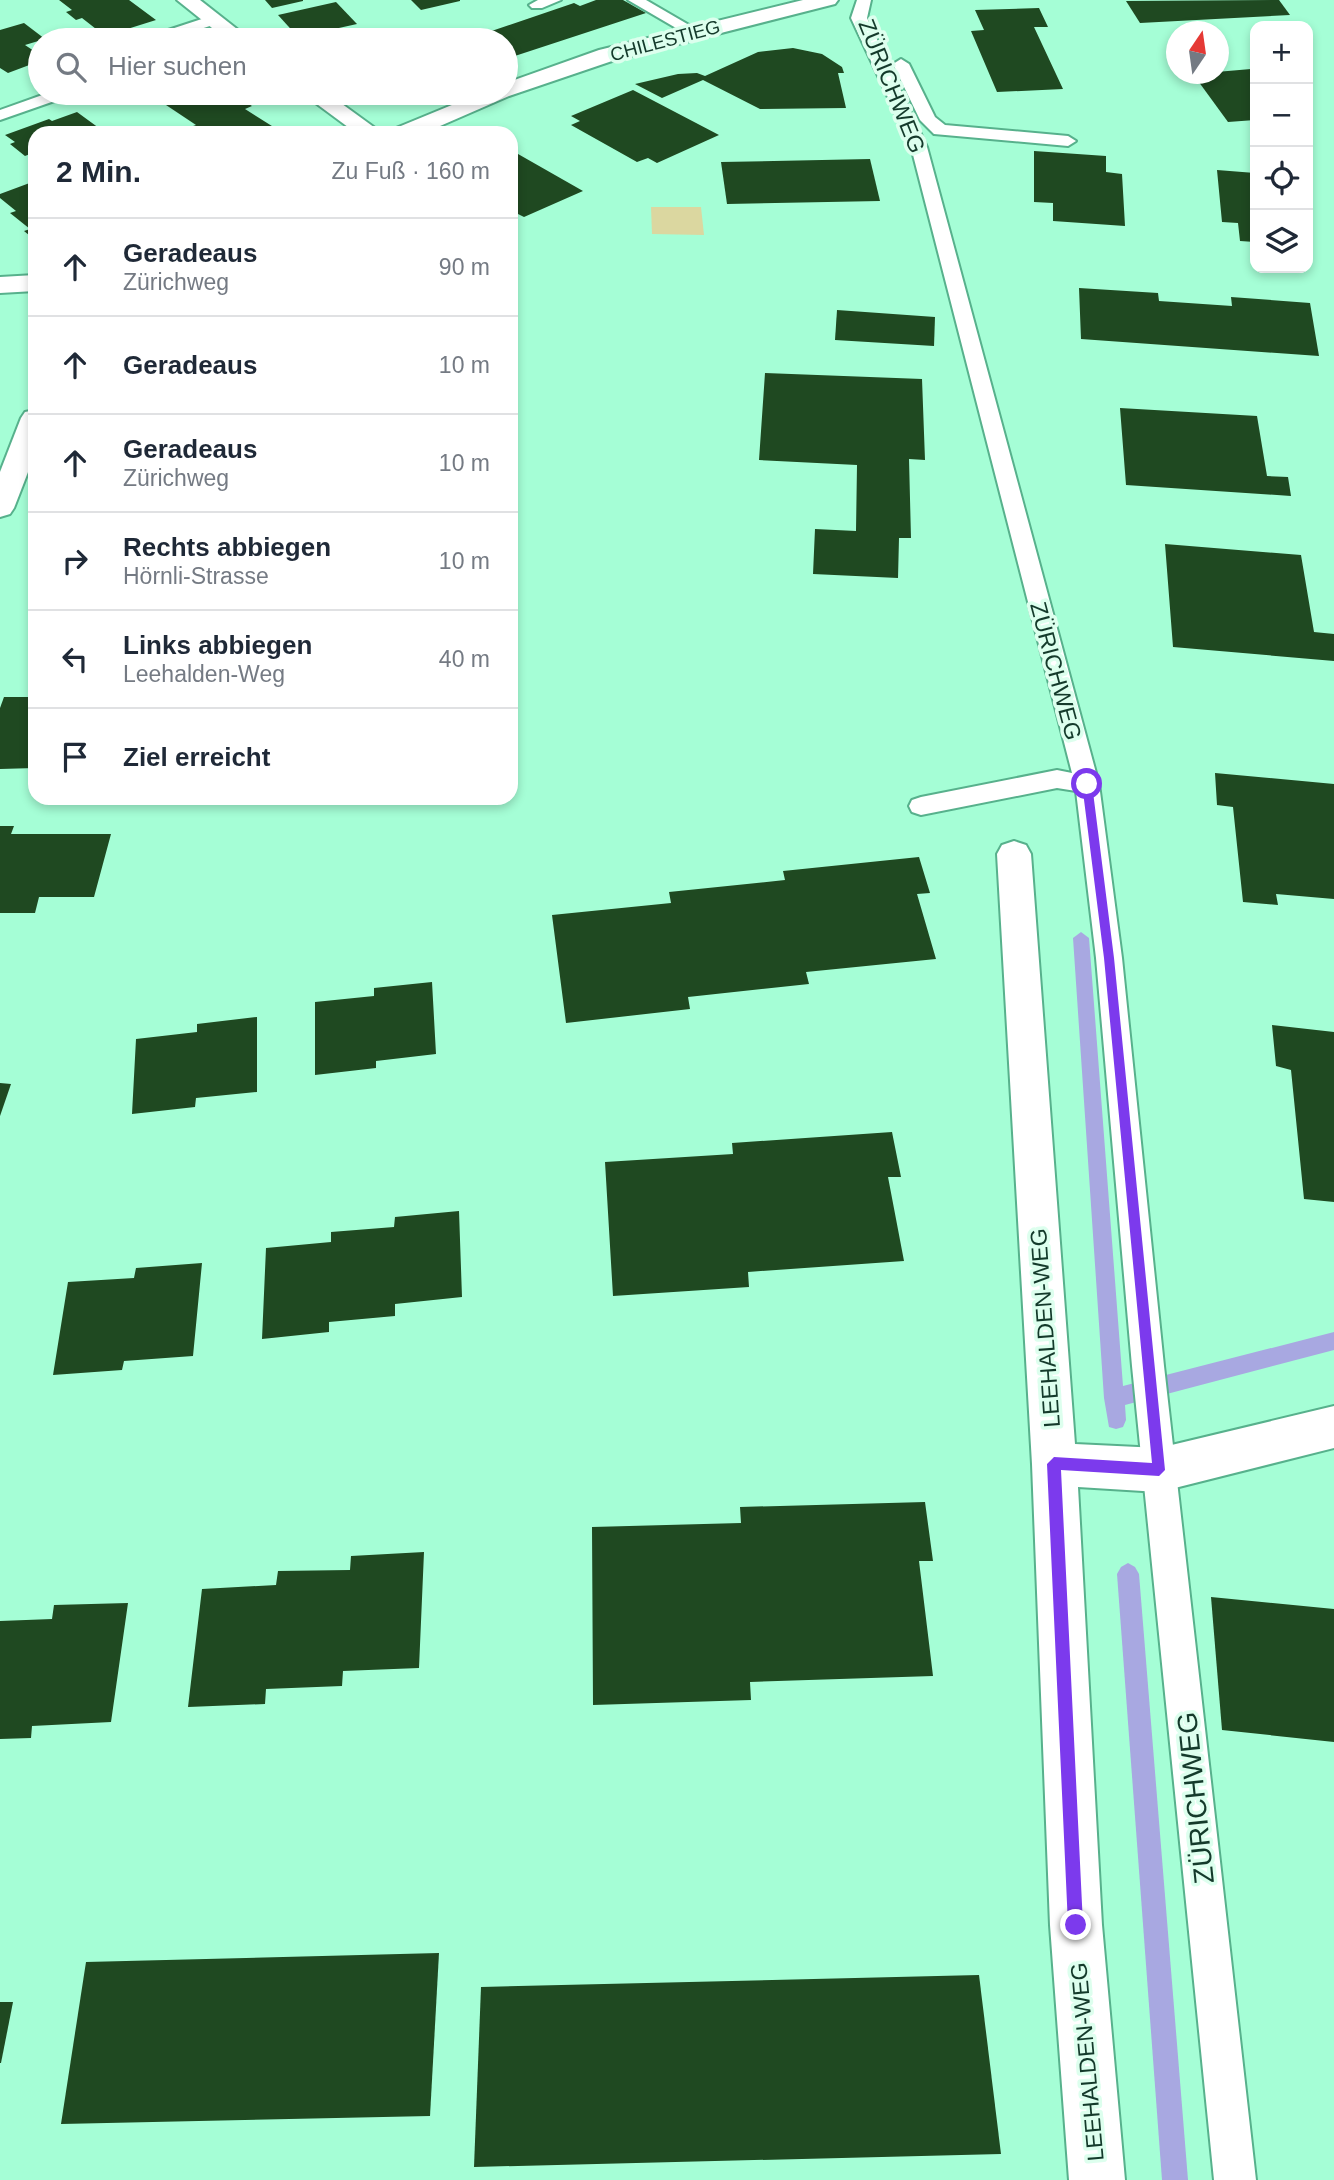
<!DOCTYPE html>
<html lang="de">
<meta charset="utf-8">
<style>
body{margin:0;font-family:Arial,sans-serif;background:#f6f6f7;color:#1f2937}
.controls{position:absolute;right:21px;top:21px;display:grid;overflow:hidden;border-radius:14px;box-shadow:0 4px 10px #0003}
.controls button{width:63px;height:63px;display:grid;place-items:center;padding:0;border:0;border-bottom:2px solid #e0e1e3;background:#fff;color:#1f2937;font:35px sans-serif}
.compass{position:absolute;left:1166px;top:21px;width:63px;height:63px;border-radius:50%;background:#fff;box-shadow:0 4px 10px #0003;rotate:13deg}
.stop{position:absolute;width:21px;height:21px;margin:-16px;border:5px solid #7c3aed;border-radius:50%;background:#fff}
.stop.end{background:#7c3aed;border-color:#fff;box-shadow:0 2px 7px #0008}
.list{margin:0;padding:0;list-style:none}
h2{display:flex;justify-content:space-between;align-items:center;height:91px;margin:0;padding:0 28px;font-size:30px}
h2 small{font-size:23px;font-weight:400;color:#747a83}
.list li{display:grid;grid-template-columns:46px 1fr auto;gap:21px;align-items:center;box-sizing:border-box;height:98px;padding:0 28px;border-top:2px solid #e0e1e3}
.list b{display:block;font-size:26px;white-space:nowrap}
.list p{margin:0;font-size:23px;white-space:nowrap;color:#747a83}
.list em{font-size:23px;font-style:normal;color:#747a83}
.icon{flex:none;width:38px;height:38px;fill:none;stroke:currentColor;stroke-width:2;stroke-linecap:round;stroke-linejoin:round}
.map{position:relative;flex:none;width:1334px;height:2180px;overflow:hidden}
.search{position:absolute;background:#fff;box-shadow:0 4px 10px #0003;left:28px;top:28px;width:490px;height:77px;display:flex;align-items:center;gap:18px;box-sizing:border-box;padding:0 24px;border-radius:38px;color:#747a83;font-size:26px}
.panel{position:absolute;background:#fff;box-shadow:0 4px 10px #0003;left:28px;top:126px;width:490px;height:679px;border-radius:21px}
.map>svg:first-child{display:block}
.green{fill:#dbd7a0}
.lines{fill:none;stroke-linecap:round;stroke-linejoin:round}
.stream{fill:#a8a8e1;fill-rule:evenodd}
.building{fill:#1f4921}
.service-casing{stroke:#57b18c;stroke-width:4}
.minor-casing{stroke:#57b18c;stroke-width:4}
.service{fill:#fff;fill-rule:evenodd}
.minor{fill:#fff;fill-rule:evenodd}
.route{fill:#7c3aed}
.labels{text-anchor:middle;stroke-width:7;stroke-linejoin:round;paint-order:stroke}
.far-street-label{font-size:19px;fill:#143a2b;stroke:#dfe}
.street-label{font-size:23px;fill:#143a2b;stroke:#dfe}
.near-street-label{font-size:28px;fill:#143a2b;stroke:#dfe}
</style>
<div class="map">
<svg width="1334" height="2180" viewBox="0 0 1334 2180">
<rect width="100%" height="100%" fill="#a5fed6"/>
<path class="green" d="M651,207H701L704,235L652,234Z"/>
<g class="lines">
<g class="stream">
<path d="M1081,932L1089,938L1123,1386L1334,1332V1350L1125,1405L1126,1420L1123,1427L1116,1429L1109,1427L1104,1398L1073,938Z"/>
<path d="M1128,1563L1135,1567L1139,1574L1188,2180H1162L1117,1574L1121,1567Z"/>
</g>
</g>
<g class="building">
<path d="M59,0H129L156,20L105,36L82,18L76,20L66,12L72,10Z"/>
<path d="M265,0H303V1L272,8Z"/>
<path d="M411,0H460V1L421,10Z"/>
<path d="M596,0H623L646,13L506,59V40H465L574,3L580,6Z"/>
<path d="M1279,0L1290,15L1140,23L1126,1Z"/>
<path d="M336,2L357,24L298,37L278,15Z"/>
<path d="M1039,8L1048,27H1034L1063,89L997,92L971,31L984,30L975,10Z"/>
<path d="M24,23L45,39L25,45L40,55V61L8,73L0,68V30Z"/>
<path d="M793,48L822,54L842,67L844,73H838L846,108L760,109L703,80L662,98L635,84L678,74L697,73L705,76L758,52Z"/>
<path d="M1251,69L1255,75V120L1228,122L1193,74Z"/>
<path d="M633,90L719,135L657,163L648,158L637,162L571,125L580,121L571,116Z"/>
<path d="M148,93H237L233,94L252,106L245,109L283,133H195L187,128L196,125Z"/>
<path d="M367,93H419L385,105Z"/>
<path d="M77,112L103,131L35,133V152L25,156L10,144L15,142L5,135L49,119L52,121Z"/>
<path d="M511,150L583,191L524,217L514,212L511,213Z"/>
<path d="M1034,151L1106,156V172L1122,174L1125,226L1053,221V203L1034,202Z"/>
<path d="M870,159L880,201L727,204L721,162Z"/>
<path d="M1217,170L1255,173V242L1240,241L1238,223L1222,222Z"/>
<path d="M35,181V240L24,231L30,229L10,213L16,211L0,198V194Z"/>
<path d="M1079,288L1158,293L1159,301L1232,306L1231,297L1310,303L1319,356L1081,339Z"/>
<path d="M837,310L935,317L934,346L835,340Z"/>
<path d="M765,373L922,379L925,460L909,459L911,538H899L898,578L813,574L815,529L856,531L857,465L759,460Z"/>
<path d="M1120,408L1257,416L1267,476L1288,477L1291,496L1126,485Z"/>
<path d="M1165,544L1301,555L1314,632L1334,634V661L1173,647Z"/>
<path d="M4,697H35V768L0,769V708Z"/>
<path d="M1215,773L1334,784V899L1276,894L1278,905L1243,902L1233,807L1217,805Z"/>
<path d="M0,826H14L11,834H111L94,897H39L35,913H0Z"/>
<path d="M919,857L930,893L917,894L936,959L806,972L809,984L688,997L690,1009L566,1023L552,915L671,903L669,892L785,880L783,871Z"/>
<path d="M432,982L436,1054L376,1061V1068L315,1075V1002L374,996V988Z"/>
<path d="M257,1017V1092L196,1098L195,1107L132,1114L136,1039L197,1032V1024Z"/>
<path d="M1272,1025L1334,1032V1202L1304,1199L1291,1070L1276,1066Z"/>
<path d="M0,1083L11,1084L0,1116Z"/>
<path d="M892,1132L901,1177H888L904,1261L748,1272L749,1287L613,1296L605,1162L733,1154L732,1143Z"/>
<path d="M459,1211L462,1297L395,1304V1316L329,1322V1332L262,1339L266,1248L331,1242V1232L394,1227L395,1217Z"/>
<path d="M202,1263L193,1356L124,1361L122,1370L53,1375L68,1282L134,1278L136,1268Z"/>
<path d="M925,1502L933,1561H919L933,1676L750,1682L751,1700L593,1705L592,1527L741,1523L740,1507Z"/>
<path d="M424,1552L419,1668L343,1671L342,1686L266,1689L265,1704L188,1707L202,1589L276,1585L278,1571L350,1570L351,1556Z"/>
<path d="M1211,1597L1334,1609V1742L1222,1730Z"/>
<path d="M128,1603L111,1722L32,1726L31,1738L0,1739V1621L52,1619L54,1605Z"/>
<path d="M439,1953L430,2116L61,2124L86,1962Z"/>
<path d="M979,1975L1001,2154L474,2167L481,1987Z"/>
<path d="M0,2002H13L1,2063H0Z"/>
</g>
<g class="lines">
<defs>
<g id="service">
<path d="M538,0H561L542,8H532L529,5Z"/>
<path d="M628,0H646L701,32L693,37L688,35Z"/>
<path d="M857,0H871L867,18L927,147L1099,784L1122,958L1164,1366L1256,2180H1214L1132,1366L1096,958L1076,791L1057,788L921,815L912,812L909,806L912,800L921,797L1057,770L1072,773L911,147L851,18Z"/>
<path d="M214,15L219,17L222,20L219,23L167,40H156L153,37L156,34Z"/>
<path d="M901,59L909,64L935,117L945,125L1068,136L1076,141L1068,146L934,134L920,120L893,64Z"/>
<path d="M48,93L65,95L63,98L0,120V110Z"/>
</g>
<g id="minor">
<path d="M177,0H200L251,40H227Z"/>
<path d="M803,0H838L835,4L615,60L509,96L424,133H393L396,128L481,93H506V83L599,50Z"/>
<path d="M302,93H327L382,133H356Z"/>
<path d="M35,275V291L0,293V277Z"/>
<path d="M35,410V454L14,508L10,514L0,517V472L21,418L25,412Z"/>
<path d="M1014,841L1026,845L1031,854L1075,1444L1159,1448L1334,1406V1448L1159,1492L1078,1487L1102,1925L1125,2180H1069L1050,1925L1032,1464L997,854L1002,845Z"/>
</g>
</defs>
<use href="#service" class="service-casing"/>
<use href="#minor" class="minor-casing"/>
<use href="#service" class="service"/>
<use href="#minor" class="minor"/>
</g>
<path class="route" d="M1087,780L1092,784L1114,958L1165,1470L1159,1476L1061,1470L1083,1925L1081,1930L1076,1933L1070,1930L1068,1925L1047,1464L1054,1457L1152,1463L1104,958L1082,784Z"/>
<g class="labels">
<g class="far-street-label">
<text transform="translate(665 40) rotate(-15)" y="7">CHILESTIEG</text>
</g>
<g class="street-label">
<text transform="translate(892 86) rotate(68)" y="8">ZÜRICHWEG</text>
<text transform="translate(1056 671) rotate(75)" y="8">ZÜRICHWEG</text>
<text transform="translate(1045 1328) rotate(-94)" y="8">LEEHALDEN-WEG</text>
<text transform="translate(1087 2062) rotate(-95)" y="8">LEEHALDEN-WEG</text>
</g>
<g class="near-street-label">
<text transform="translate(1195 1798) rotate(-96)" y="10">ZÜRICHWEG</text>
</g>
</g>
</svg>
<div class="controls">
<button>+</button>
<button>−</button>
<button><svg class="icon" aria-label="locate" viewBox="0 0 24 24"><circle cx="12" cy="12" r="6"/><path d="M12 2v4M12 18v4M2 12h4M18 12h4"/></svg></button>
<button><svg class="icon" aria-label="layers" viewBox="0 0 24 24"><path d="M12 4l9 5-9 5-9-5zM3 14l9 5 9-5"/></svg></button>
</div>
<svg class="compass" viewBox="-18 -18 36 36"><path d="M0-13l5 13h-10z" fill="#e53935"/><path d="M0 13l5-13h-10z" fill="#747a83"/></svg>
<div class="stop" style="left:1087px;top:784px"></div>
<div class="stop end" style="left:1076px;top:1925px"></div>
<div class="search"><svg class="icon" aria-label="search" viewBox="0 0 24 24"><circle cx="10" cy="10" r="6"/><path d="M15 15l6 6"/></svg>Hier suchen</div>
<section class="panel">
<h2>2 Min.<small>Zu Fuß · 160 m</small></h2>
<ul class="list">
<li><svg class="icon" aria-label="ahead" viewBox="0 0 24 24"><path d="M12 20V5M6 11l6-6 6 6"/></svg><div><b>Geradeaus</b><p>Zürichweg</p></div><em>90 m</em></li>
<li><svg class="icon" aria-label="ahead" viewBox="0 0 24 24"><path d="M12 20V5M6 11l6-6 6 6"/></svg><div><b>Geradeaus</b></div><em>10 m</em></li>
<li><svg class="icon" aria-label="ahead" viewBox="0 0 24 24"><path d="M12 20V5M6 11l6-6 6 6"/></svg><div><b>Geradeaus</b><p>Zürichweg</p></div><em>10 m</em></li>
<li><svg class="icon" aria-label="right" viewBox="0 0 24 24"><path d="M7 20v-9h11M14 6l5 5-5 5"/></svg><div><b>Rechts abbiegen</b><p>Hörnli-Strasse</p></div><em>10 m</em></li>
<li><svg class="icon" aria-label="left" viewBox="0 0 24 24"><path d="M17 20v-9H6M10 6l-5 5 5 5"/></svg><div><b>Links abbiegen</b><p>Leehalden-Weg</p></div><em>40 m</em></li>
<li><svg class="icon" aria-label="arrive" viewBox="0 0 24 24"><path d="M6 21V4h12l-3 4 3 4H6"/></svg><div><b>Ziel erreicht</b></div></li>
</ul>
</section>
</div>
